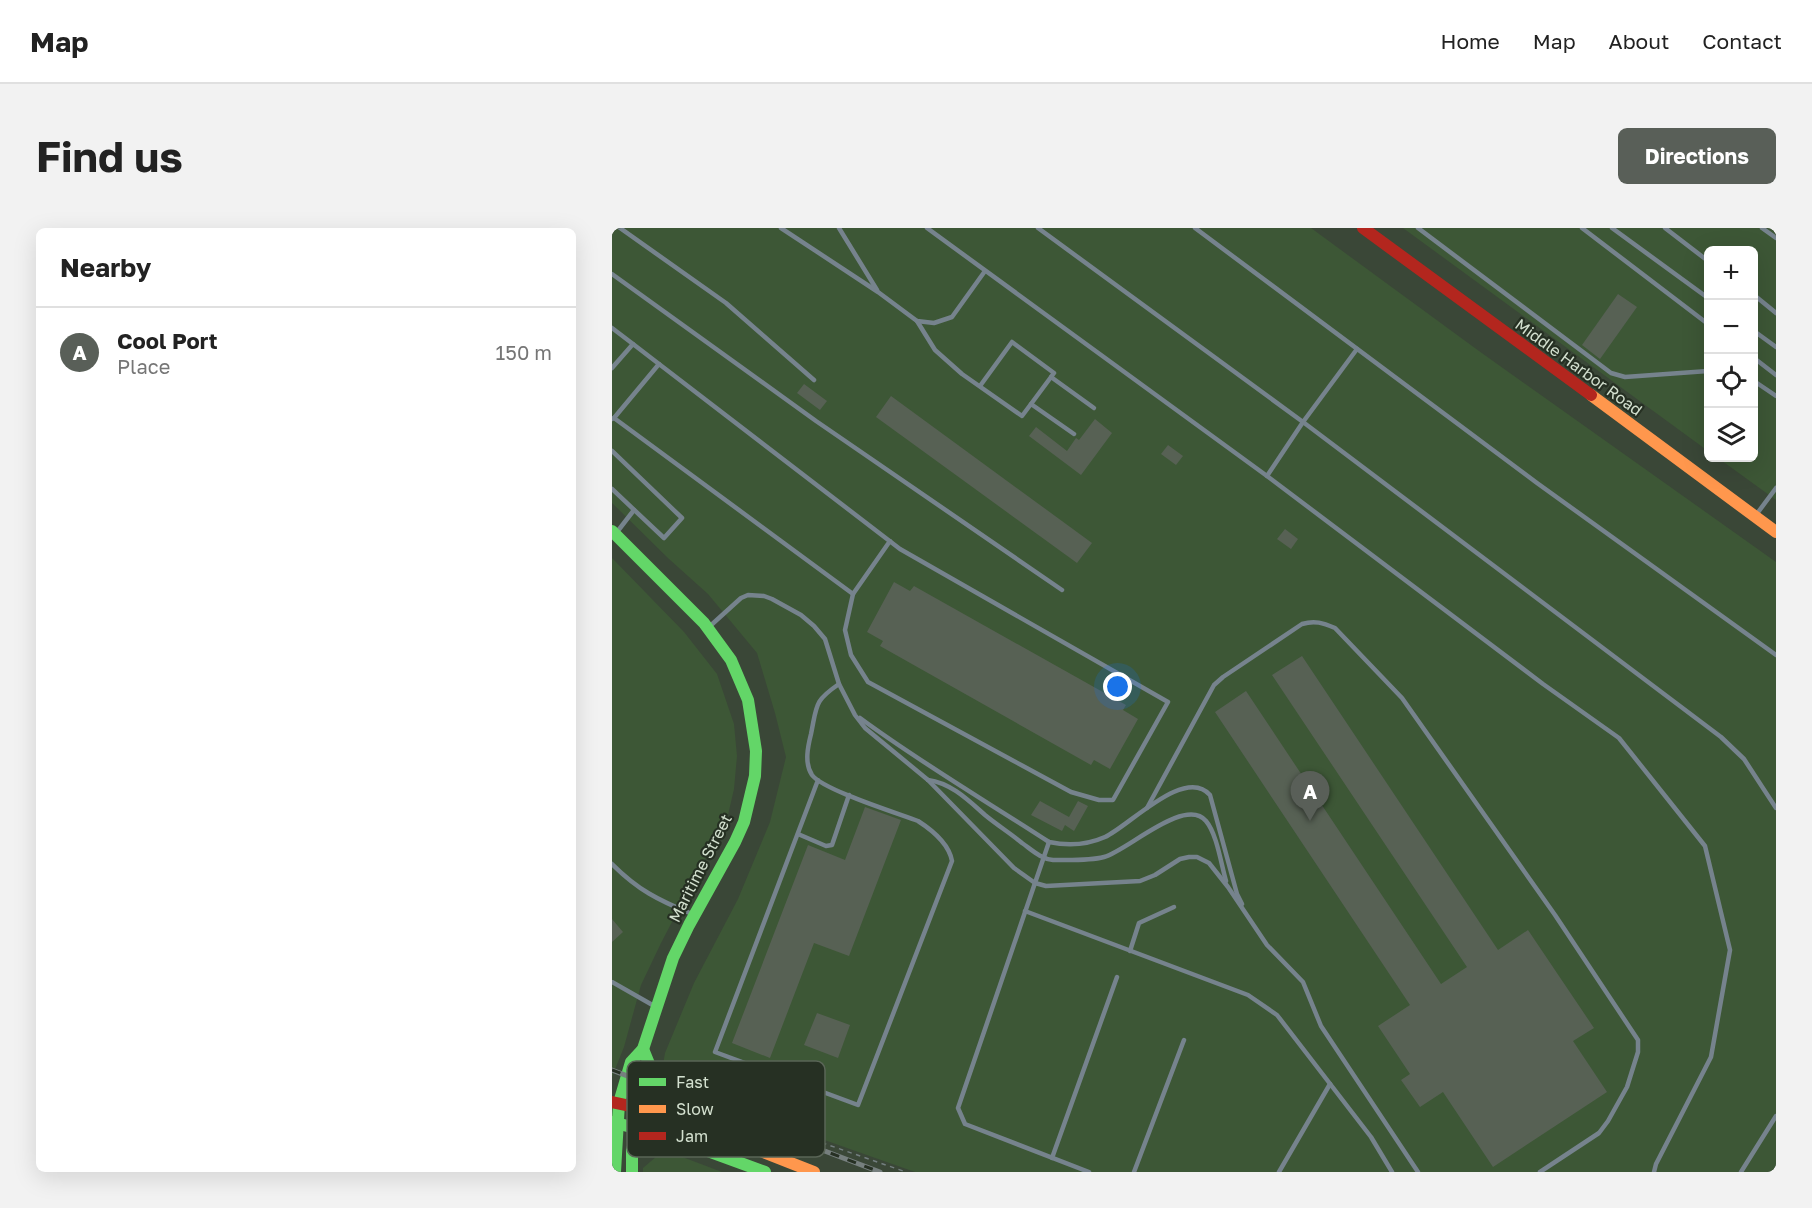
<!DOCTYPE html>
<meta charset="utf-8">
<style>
body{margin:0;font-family:"Golos Text",sans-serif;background:#f2f2f2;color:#222}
.controls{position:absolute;right:18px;top:18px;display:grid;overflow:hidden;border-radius:9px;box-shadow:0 6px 24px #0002}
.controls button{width:54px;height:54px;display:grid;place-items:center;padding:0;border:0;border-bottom:2px solid #e0e0e0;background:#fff;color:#222;font:30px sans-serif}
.you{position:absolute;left:506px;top:459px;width:21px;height:21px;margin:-15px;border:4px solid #fff;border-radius:50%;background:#1a73e8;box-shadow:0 0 0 9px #1a73e833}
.badge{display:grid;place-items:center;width:39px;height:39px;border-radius:50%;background:#595f58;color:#fff;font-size:20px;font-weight:700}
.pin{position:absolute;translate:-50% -50px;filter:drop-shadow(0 2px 3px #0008)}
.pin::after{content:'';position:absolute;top:32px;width:21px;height:18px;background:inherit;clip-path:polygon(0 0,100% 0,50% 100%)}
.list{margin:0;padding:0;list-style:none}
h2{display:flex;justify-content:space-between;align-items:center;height:78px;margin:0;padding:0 24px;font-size:26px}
h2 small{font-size:20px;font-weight:400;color:#767676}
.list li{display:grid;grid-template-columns:39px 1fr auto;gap:18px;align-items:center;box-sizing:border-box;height:90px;padding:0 24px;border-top:2px solid #e0e0e0}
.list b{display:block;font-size:22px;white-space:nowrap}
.list p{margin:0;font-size:20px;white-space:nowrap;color:#767676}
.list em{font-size:20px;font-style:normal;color:#767676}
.icon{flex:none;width:33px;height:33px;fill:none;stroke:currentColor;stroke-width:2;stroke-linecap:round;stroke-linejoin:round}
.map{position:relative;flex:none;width:1164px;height:944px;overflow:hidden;border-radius:9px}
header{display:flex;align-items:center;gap:36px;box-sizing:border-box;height:84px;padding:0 30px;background:#fff;border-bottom:2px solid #e0e0e0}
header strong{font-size:28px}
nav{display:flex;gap:33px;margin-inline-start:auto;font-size:21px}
.intro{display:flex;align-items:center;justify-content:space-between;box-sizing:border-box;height:144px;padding:0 36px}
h1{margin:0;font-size:42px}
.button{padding:15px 27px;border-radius:9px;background:#595f58;color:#fff;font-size:21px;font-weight:700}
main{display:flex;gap:36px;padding:0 36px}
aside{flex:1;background:#fff;border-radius:9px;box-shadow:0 6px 24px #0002}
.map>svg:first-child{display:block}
.built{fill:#3d5736}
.building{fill:#576154}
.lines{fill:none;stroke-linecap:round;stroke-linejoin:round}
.path{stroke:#737e7f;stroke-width:1.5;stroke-dasharray:4.5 4.5;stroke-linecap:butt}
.lane{stroke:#76838d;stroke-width:4.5}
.fast{stroke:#63d668;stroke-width:12}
.slow{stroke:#ff974d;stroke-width:12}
.jam{stroke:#b3261e;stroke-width:12}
.rail-casing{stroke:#767f7e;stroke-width:5}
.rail{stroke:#263023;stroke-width:3;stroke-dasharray:9;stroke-linecap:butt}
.labels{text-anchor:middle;stroke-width:4.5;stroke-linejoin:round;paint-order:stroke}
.street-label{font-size:16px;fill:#d3e0cf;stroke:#263023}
.key{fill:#263023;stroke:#5a6557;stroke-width:1.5}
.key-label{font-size:16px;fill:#d3e0cf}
</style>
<header>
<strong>Map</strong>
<nav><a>Home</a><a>Map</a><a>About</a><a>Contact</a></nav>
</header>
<div class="intro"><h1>Find us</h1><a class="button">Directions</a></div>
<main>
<aside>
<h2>Nearby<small></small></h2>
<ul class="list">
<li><span class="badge">A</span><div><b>Cool Port</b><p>Place</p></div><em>150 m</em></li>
</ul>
</aside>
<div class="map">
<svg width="1164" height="944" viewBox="0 0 1164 944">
<rect width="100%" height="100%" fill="#3a4737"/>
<g class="built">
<path d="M0,0H699L867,123L1164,334V944H303L48,854L53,825L82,755L126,671L158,594L174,529L163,485L145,425L96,366L57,331L0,275Z"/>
<path d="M791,0H1164V272L1106,230H1142V22H1096V223Z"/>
<path d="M0,330L72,404L105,446L122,496L125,528L122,561L116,587L49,715L29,757L12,819L0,849Z"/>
<path d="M52,922L110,944H31V940Z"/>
</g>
<g class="building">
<path d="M1006,66L1025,79L988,131L970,117Z"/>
<path d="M192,156L215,173L208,182L185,165Z"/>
<path d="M279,168L480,315L465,335L264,189Z"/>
<path d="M483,191L500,205L469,247L417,208L424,199L455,223L464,210L467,212Z"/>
<path d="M556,217L571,228L564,237L549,226Z"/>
<path d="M673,301L686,311L679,321L665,311Z"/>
<path d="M282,354L298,363L302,358L514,477L511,482L526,491L498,541L482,532L479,537L268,418L271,413L255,404Z"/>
<path d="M690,428L886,722L916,702L982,800L961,813L995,864L881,939L831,864L808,879L789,852L798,846L766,798L798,777L603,484L634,463L829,756L855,739L660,447Z"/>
<path d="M428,573L457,589L466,573L476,578L462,603L453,597L450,603L419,587Z"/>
<path d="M253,579L289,592L237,728L202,715L158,830L120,815L196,617L233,632Z"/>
<path d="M0,691L11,704L0,714Z"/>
<path d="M205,785L238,797L226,830L192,817Z"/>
</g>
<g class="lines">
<path class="path" d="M46,870L93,874L294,944"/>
<g class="lane">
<path d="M8,0L114,75L202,152"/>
<path d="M169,0L266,64L305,93L322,95L340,89L373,43"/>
<path d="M227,0L265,62"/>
<path d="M315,0L655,248L931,456L1007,510L1093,618L1118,722L1099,829L1044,936L1042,944"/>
<path d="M426,0L691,194L1109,509L1132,531L1164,580"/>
<path d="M583,0L925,255L1164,427"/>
<path d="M806,0L999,145L1013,149L1096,143"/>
<path d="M970,0L1096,96"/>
<path d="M1000,0L1096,70"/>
<path d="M1053,0L1096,33"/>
<path d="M1150,0L1164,10"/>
<path d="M0,46L204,193L450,362"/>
<path d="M1142,67L1164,85"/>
<path d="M305,93L323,122L350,146L410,188L419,176L462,206"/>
<path d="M0,100L21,116"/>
<path d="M1142,103L1164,119"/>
<path d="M1142,130L1164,147"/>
<path d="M0,140L21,116L47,136"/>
<path d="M439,149L482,180"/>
<path d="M1142,153L1164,168"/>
<path d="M368,158L400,114L442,145L419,176"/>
<path d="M2,190L241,366L278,313"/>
<path d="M0,191L2,190L47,136L288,321L556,474L501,572H487L459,564L256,454L239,427L233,402L241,366"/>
<path d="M0,223L70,290L52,310L0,261"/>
<path d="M655,248L691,194L745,121"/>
<path d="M1144,287L1164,260"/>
<path d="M5,304L22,282"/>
<path d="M97,399L129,370L136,367L152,368L160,371L189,387L202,398L213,411L227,456L243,487L253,500L316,552L402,640L423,655L434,658L528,653L543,647L568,631L577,629H585L597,635L616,659L655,717L691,754L709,798L806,944"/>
<path d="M248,490C309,535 374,573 437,614C456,618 475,617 493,609C517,598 573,538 598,567L625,666L630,676"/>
<path d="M206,552L103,824L246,877L340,633C337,616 320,602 306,593C285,585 211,562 200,547C192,535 196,518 199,506C205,477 202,473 227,456"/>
<path d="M316,552C339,555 356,572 373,587C385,597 398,605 410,615C420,622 429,631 441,632C457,632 477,633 492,629C515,623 573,568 594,593C605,606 609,636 614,653"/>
<path d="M535,580L602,457L611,449L690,396C703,392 711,395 723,400L790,470L943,687L1026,812V824L1015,859L996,893L987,905L928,944"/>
<path d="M186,606L214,618L220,617L237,567"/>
<path d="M437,614L346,880L353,896L477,944"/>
<path d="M0,636C26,662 46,672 80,686"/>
<path d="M413,683L636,767L665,787L759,909L780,944"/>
<path d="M518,723L527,695L562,679"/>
<path d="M0,754L44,779"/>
<path d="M440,930L505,749"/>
<path d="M522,944L572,812"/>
<path d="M667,944L718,856"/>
<path d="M1129,944L1164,888"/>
</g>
<g class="fast">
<path d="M0,303L92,395L119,432L136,472L144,523L143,548L132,594L123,614L77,697L61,730L31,821L19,834L7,875L3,944"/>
<path d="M0,894L55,908L153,944"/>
<path d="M20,944V922L40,843L31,821"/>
</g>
<g class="slow">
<path d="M979,167L1164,304"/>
<path d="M128,915L202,944"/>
</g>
<g class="jam">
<path d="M751,0L979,167"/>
<path d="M0,874L51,885L128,915"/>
</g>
<defs>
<path id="rail" d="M0,842L268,944"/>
</defs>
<use href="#rail" class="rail-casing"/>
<use href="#rail" class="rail"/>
</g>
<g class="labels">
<g class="street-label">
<text transform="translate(967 139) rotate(36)" y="6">Middle Harbor Road</text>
<text transform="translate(88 640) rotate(-63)" y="6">Maritime Street</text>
</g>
</g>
<rect x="15" y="833" width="198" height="96" rx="9" class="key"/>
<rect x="27" y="850" width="27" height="8" fill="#63d668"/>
<rect x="27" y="877" width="27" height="8" fill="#ff974d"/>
<rect x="27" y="904" width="27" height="8" fill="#b3261e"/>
<g class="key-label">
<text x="64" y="860">Fast</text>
<text x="64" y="887">Slow</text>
<text x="64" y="914">Jam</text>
</g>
</svg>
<div class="controls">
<button>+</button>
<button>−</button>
<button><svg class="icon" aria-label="locate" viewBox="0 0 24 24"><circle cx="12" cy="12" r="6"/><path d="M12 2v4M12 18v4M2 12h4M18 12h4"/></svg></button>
<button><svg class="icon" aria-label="layers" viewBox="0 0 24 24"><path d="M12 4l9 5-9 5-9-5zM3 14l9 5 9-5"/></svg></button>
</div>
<div class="you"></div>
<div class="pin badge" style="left:698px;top:593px">A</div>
</div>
</main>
